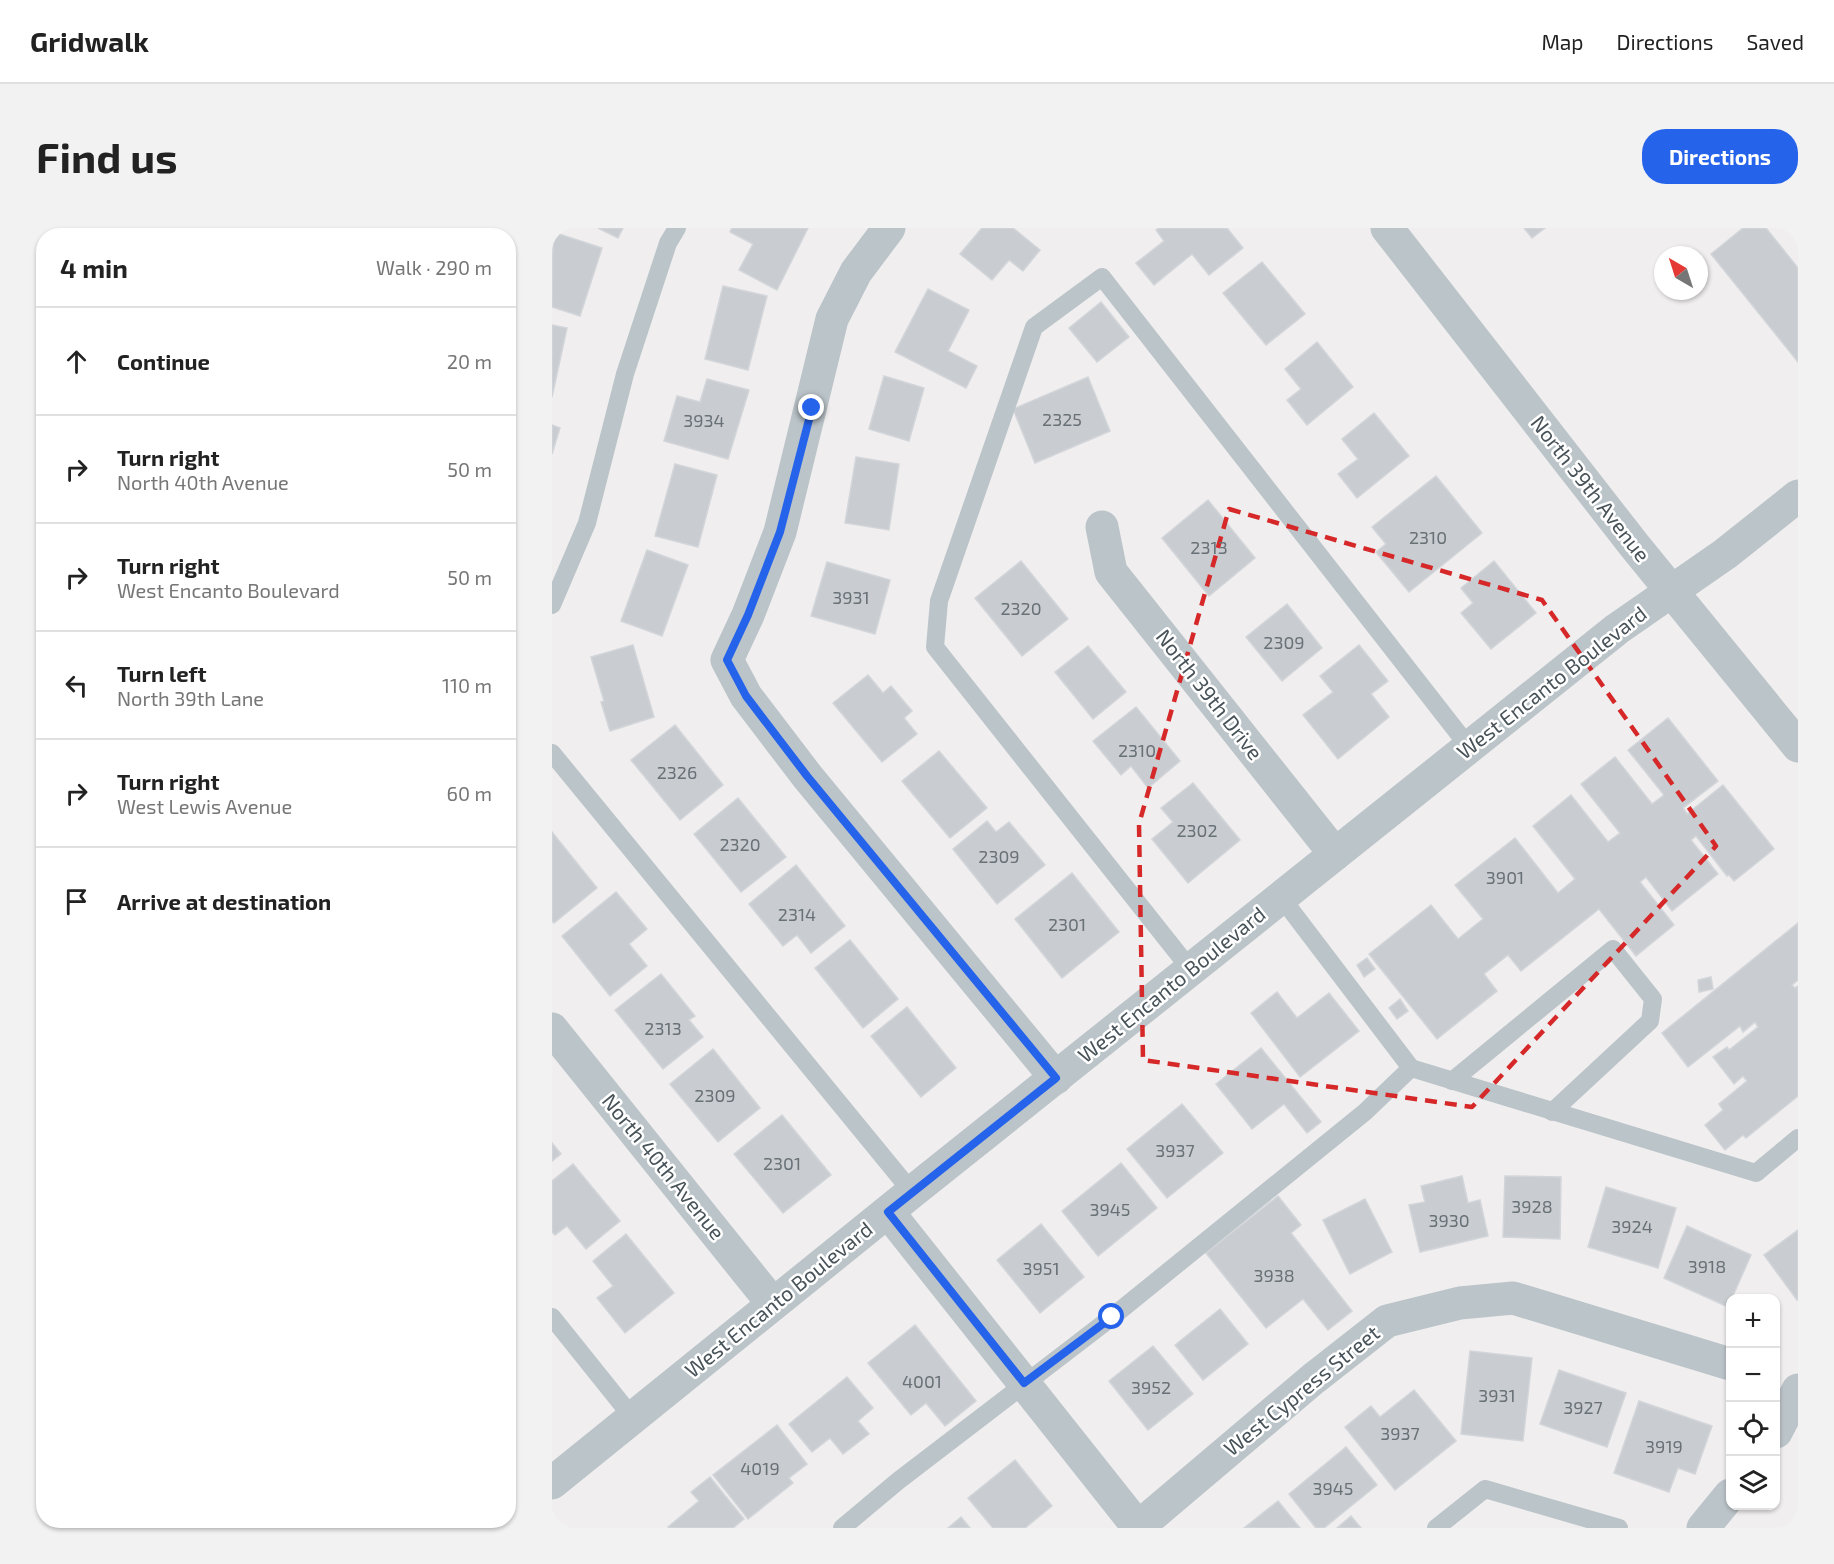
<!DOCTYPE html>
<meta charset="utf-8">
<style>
body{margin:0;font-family:"Exo 2",sans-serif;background:#f2f2f2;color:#222}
.controls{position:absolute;right:18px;bottom:18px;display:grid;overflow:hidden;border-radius:12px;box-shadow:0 2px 4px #0004}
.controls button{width:54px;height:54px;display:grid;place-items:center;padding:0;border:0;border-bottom:2px solid #e0e0e0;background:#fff;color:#222;font:30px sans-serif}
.compass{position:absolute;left:1102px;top:18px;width:54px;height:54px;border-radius:50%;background:#fff;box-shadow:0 2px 4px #0004;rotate:321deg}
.stop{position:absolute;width:18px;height:18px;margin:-14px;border:4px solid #2563eb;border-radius:50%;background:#fff}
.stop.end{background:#2563eb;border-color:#fff;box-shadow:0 2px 6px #0008}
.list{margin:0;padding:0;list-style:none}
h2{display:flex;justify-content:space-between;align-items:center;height:78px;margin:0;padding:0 24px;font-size:26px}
h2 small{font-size:20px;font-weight:400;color:#767676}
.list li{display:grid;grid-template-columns:39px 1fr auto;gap:18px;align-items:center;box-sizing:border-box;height:108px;padding:0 24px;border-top:2px solid #e0e0e0}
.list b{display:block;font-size:22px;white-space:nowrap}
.list p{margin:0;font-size:20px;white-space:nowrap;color:#767676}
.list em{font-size:20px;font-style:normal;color:#767676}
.icon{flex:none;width:33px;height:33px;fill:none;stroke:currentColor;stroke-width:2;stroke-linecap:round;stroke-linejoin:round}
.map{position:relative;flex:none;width:1246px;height:1300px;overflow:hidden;border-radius:24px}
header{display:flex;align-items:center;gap:36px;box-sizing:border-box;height:84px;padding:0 30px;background:#fff;border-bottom:2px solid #e0e0e0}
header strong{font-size:28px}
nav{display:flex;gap:33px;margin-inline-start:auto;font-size:21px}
.intro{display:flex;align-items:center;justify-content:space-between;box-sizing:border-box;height:144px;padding:0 36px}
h1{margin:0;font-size:42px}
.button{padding:15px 27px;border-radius:24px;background:#2563eb;color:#fff;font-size:21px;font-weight:700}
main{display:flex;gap:36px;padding:0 36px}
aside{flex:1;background:#fff;border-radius:24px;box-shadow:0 2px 4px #0004}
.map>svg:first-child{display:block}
.building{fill:#c9ccd0;stroke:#d2d5d9;stroke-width:1.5}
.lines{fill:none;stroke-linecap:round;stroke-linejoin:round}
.service{stroke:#bbc4c9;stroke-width:18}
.minor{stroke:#bbc4c9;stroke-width:33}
.tertiary{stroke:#bbc4c9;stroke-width:33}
.route{stroke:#2563eb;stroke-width:8}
.marked{fill:none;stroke:#d62828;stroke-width:4.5;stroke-dasharray:12 8;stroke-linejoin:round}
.labels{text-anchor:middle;stroke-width:5;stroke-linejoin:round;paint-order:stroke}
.number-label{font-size:18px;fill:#687177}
.street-label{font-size:21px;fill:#485359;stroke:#fff}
</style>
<header>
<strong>Gridwalk</strong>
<nav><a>Map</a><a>Directions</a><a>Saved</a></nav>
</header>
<div class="intro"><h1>Find us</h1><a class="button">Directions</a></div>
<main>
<aside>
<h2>4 min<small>Walk · 290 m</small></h2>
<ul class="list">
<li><svg class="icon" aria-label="ahead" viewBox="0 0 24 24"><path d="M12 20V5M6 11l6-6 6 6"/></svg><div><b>Continue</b></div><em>20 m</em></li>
<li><svg class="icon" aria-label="right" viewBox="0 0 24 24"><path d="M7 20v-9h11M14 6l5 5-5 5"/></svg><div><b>Turn right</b><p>North 40th Avenue</p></div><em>50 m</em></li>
<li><svg class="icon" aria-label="right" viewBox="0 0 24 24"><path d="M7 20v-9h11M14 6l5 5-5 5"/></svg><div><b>Turn right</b><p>West Encanto Boulevard</p></div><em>50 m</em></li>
<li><svg class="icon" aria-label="left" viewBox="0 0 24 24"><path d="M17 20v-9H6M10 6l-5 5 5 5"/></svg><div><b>Turn left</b><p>North 39th Lane</p></div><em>110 m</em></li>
<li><svg class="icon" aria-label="right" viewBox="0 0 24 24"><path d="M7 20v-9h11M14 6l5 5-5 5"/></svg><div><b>Turn right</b><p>West Lewis Avenue</p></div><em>60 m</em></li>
<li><svg class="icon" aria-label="arrive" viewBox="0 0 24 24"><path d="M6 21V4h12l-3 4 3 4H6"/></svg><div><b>Arrive at destination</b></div></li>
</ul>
</aside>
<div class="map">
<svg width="1246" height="1300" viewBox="0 0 1246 1300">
<rect width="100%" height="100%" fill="#f0eeee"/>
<g class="building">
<path d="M46,0H71L66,10Z"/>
<path d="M180,0H256L225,62L187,42L201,16L178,4Z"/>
<path d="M430,0H461L488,22L471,43L457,32L440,52L408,26Z"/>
<path d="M607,0H675L691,20L657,47L640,26L602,57L584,35L612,13L604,2Z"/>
<path d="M972,0H993L980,10Z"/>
<path d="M1191,0H1214L1246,40V134L1159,26Z"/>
<path d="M1,4L50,20L28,88L0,79Z"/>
<path d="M710,34L753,86L714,117L671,65Z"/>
<path d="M171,58L215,68L196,142L153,131Z"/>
<path d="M376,61L417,82L396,123L425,138L414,160L343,124Z"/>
<path d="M549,74L577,109L545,134L517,100Z"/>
<path d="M0,97L15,100L0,169Z"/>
<path d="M765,114L801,159L755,197L735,172L749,161L733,141Z"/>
<path d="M332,148L372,160L357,213L317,201Z"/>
<path d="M536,149L558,203L483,235L461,181Z"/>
<path d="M155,151L197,162L176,231L112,213L125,168L148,174Z"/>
<path d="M822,185L857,228L805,270L786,246L806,231L790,211Z"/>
<path d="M0,197L8,200L0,226Z"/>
<path d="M304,229L347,236L337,302L293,295Z"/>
<path d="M123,236L165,247L146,319L103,308Z"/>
<path d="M884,248L930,305L857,364L824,324L834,316L820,299Z"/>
<path d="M656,272L703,330L657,368L610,310Z"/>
<path d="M95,322L136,337L110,408L69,393Z"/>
<path d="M469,333L516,391L470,428L423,370Z"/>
<path d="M942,333L984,385L939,421L909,385L921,375L909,360Z"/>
<path d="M275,334L338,352L323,406L259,388Z"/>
<path d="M735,376L770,420L730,453L694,409Z"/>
<path d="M81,417L102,489L58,503L49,474L52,473L39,429Z"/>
<path d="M807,417L836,453L819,466L837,489L786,531L751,487L781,464L768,448Z"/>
<path d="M536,418L574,464L541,491L503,444Z"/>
<path d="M316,447L331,465L339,458L360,483L352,490L365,506L330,534L281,475Z"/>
<path d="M584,479L628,533L596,560L579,538L569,547L541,513Z"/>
<path d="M1116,490L1166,553L1131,580L1135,586L1171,557L1222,621L1182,653L1177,647L1175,648L1144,608L1139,612L1166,646L1120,683L1094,649L1088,654L1122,697L1084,728L1047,681L969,743L956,727L932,746L945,763L885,811L817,726L879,677L906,711L931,691L903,657L963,610L1006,665L1023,651L981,598L1019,567L1056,614L1068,605L1029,556L1063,529L1100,576L1112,567L1076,522Z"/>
<path d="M123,497L171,557L128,592L79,532Z"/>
<path d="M387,523L435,580L398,610L350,553Z"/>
<path d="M641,555L688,612L636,655L600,611L621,594L609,580Z"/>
<path d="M186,570L234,629L189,664L142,606Z"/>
<path d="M435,593L444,604L457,594L493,637L445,676L401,621Z"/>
<path d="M0,604L45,660L2,695L0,693Z"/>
<path d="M244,637L293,698L259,725L245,707L231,718L197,676Z"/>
<path d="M520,645L567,704L510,750L463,691Z"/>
<path d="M64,664L95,701L77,716L95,738L58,768L10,708Z"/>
<path d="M1246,695V752L1240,757L1243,760L1246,758V868L1194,910L1191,907L1173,922L1153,897L1171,882L1167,876L1195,853L1191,848L1182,856L1161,829L1175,819L1177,822L1206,799L1203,794L1191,804L1188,798L1136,839L1110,805Z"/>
<path d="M298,712L346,771L311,800L263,740Z"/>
<path d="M815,730L823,741L812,749L805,737Z"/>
<path d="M109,746L143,788L137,792L151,809L111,841L63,782Z"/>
<path d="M1159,749L1161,761L1147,764L1146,752Z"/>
<path d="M725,764L745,790L777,765L807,803L748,849L699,785Z"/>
<path d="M848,771L856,783L845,791L837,780Z"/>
<path d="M355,779L404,840L369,869L319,808Z"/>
<path d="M709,820L769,894L755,905L732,876L700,901L664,856Z"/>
<path d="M161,821L208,880L166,914L118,856Z"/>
<path d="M630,876L671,925L615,970L575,921Z"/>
<path d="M230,887L279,947L231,985L182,926Z"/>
<path d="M0,915L9,926L0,933Z"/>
<path d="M569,935L605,980L546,1028L510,983Z"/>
<path d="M21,936L68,993L34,1021L15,998L3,1007L0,1004V953Z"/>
<path d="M910,948L916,975L928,972L936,1008L868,1024L857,977L873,974L869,958Z"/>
<path d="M953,948L1009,949L1008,1011L951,1009Z"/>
<path d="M1054,959L1124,980L1106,1040L1036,1019Z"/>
<path d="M726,968L749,997L739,1005L800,1083L776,1102L751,1071L714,1100L654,1025Z"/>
<path d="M813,971L840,1024L798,1046L771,992Z"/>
<path d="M489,996L532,1049L488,1085L445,1032Z"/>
<path d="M1135,998L1199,1027L1176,1079L1112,1050Z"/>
<path d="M1246,1002V1071L1245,1072L1212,1027Z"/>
<path d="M74,1006L122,1065L73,1105L45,1070L61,1058L41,1033Z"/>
<path d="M668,1081L696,1116L651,1152L623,1117Z"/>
<path d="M363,1097L424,1173L393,1198L374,1175L359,1187L316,1135Z"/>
<path d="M601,1118L641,1166L596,1202L557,1153Z"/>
<path d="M918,1123L980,1130L971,1213L909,1206Z"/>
<path d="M1007,1142L1074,1165L1055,1219L988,1196Z"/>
<path d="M295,1149L321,1180L306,1193L317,1206L291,1226L278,1210L260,1224L237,1196Z"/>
<path d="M862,1162L904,1213L843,1262L793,1199L819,1178L828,1189Z"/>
<path d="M1087,1173L1160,1198L1143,1246L1126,1240L1117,1264L1062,1245Z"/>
<path d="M225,1197L255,1236L237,1250L241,1255L196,1291L161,1247Z"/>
<path d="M794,1219L825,1257L772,1300H764L737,1266Z"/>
<path d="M463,1232L500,1278L473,1300H441L416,1270Z"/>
<path d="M158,1249L192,1291L181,1300H117L116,1299L147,1273L139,1264Z"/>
<path d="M726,1273L748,1300H692Z"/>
<path d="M799,1288L809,1300H785Z"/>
<path d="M409,1289L418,1300H396Z"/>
</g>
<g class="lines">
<g class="service">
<path d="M0,377L35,295L73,146L116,15L125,0"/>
<path d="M0,525L360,964"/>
<path d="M729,669L859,840"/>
<path d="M639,742L383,419L387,373L482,99L550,49L917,519"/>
<path d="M900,853L1061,721L1101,771L1098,793L1000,884"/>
<path d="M0,1089L81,1190"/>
<path d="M290,1300L346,1253L560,1089L813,884L859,840L1204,945L1246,910"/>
<path d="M884,1300L933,1261L1067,1300"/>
</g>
<g class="minor">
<path d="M337,0L304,44L280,91L228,304L196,387L175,432L194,468L255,548L504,850"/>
<path d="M550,299L559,344L783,626"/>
<path d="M0,801L221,1076"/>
<path d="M336,984L586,1299"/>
<path d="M1224,1204L1246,1162"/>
<path d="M585,1300L761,1151L835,1093L908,1075L961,1070L1178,1136"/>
<path d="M1151,1300L1178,1267"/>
</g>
<g class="tertiary">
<path d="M835,0L1082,317L1246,518"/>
<path d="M0,1255L360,964L1065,401L1173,326L1246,268"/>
</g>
</g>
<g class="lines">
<path class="route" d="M260,180L228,304L196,387L175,432L194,468L255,548L504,850L336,984L472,1155L560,1089"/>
</g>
<path class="marked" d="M677,281L990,372L1164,618L920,879L591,832L587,596Z"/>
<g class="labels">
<g class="number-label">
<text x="510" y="198">2325</text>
<text x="152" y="199">3934</text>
<text x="876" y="316">2310</text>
<text x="657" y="326">2313</text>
<text x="299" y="376">3931</text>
<text x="469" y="387">2320</text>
<text x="732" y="421">2309</text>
<text x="585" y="529">2310</text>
<text x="125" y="551">2326</text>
<text x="645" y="609">2302</text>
<text x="188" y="623">2320</text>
<text x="447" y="635">2309</text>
<text x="953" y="656">3901</text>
<text x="245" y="693">2314</text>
<text x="515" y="703">2301</text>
<text x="111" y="807">2313</text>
<text x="163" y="874">2309</text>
<text x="623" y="929">3937</text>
<text x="230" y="942">2301</text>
<text x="980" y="985">3928</text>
<text x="558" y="988">3945</text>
<text x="897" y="999">3930</text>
<text x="1080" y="1005">3924</text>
<text x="1155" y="1045">3918</text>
<text x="489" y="1047">3951</text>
<text x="722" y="1054">3938</text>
<text x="370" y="1160">4001</text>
<text x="599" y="1166">3952</text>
<text x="945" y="1174">3931</text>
<text x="1031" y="1186">3927</text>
<text x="848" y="1212">3937</text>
<text x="1112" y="1225">3919</text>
<text x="208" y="1247">4019</text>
<text x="781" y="1267">3945</text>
</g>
<g class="street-label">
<text transform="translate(1038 261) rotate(52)" y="7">North 39th Avenue</text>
<text transform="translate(1000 455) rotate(-38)" y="7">West Encanto Boulevard</text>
<text transform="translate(657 467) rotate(52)" y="7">North 39th Drive</text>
<text transform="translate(620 757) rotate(-39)" y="7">West Encanto Boulevard</text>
<text transform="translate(111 939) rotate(51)" y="7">North 40th Avenue</text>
<text transform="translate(227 1072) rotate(-39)" y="7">West Encanto Boulevard</text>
<text transform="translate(750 1163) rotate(-39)" y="7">West Cypress Street</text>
</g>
</g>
</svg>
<div class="controls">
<button>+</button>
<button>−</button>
<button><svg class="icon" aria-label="locate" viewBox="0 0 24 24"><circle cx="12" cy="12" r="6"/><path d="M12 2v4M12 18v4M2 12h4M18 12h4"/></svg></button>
<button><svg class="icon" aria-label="layers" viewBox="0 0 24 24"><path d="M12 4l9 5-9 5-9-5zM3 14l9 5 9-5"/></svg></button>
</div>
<svg class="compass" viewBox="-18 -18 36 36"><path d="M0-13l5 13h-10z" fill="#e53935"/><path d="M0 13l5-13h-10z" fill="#767676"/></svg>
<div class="stop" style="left:560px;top:1089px"></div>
<div class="stop end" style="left:260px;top:180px"></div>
</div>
</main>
